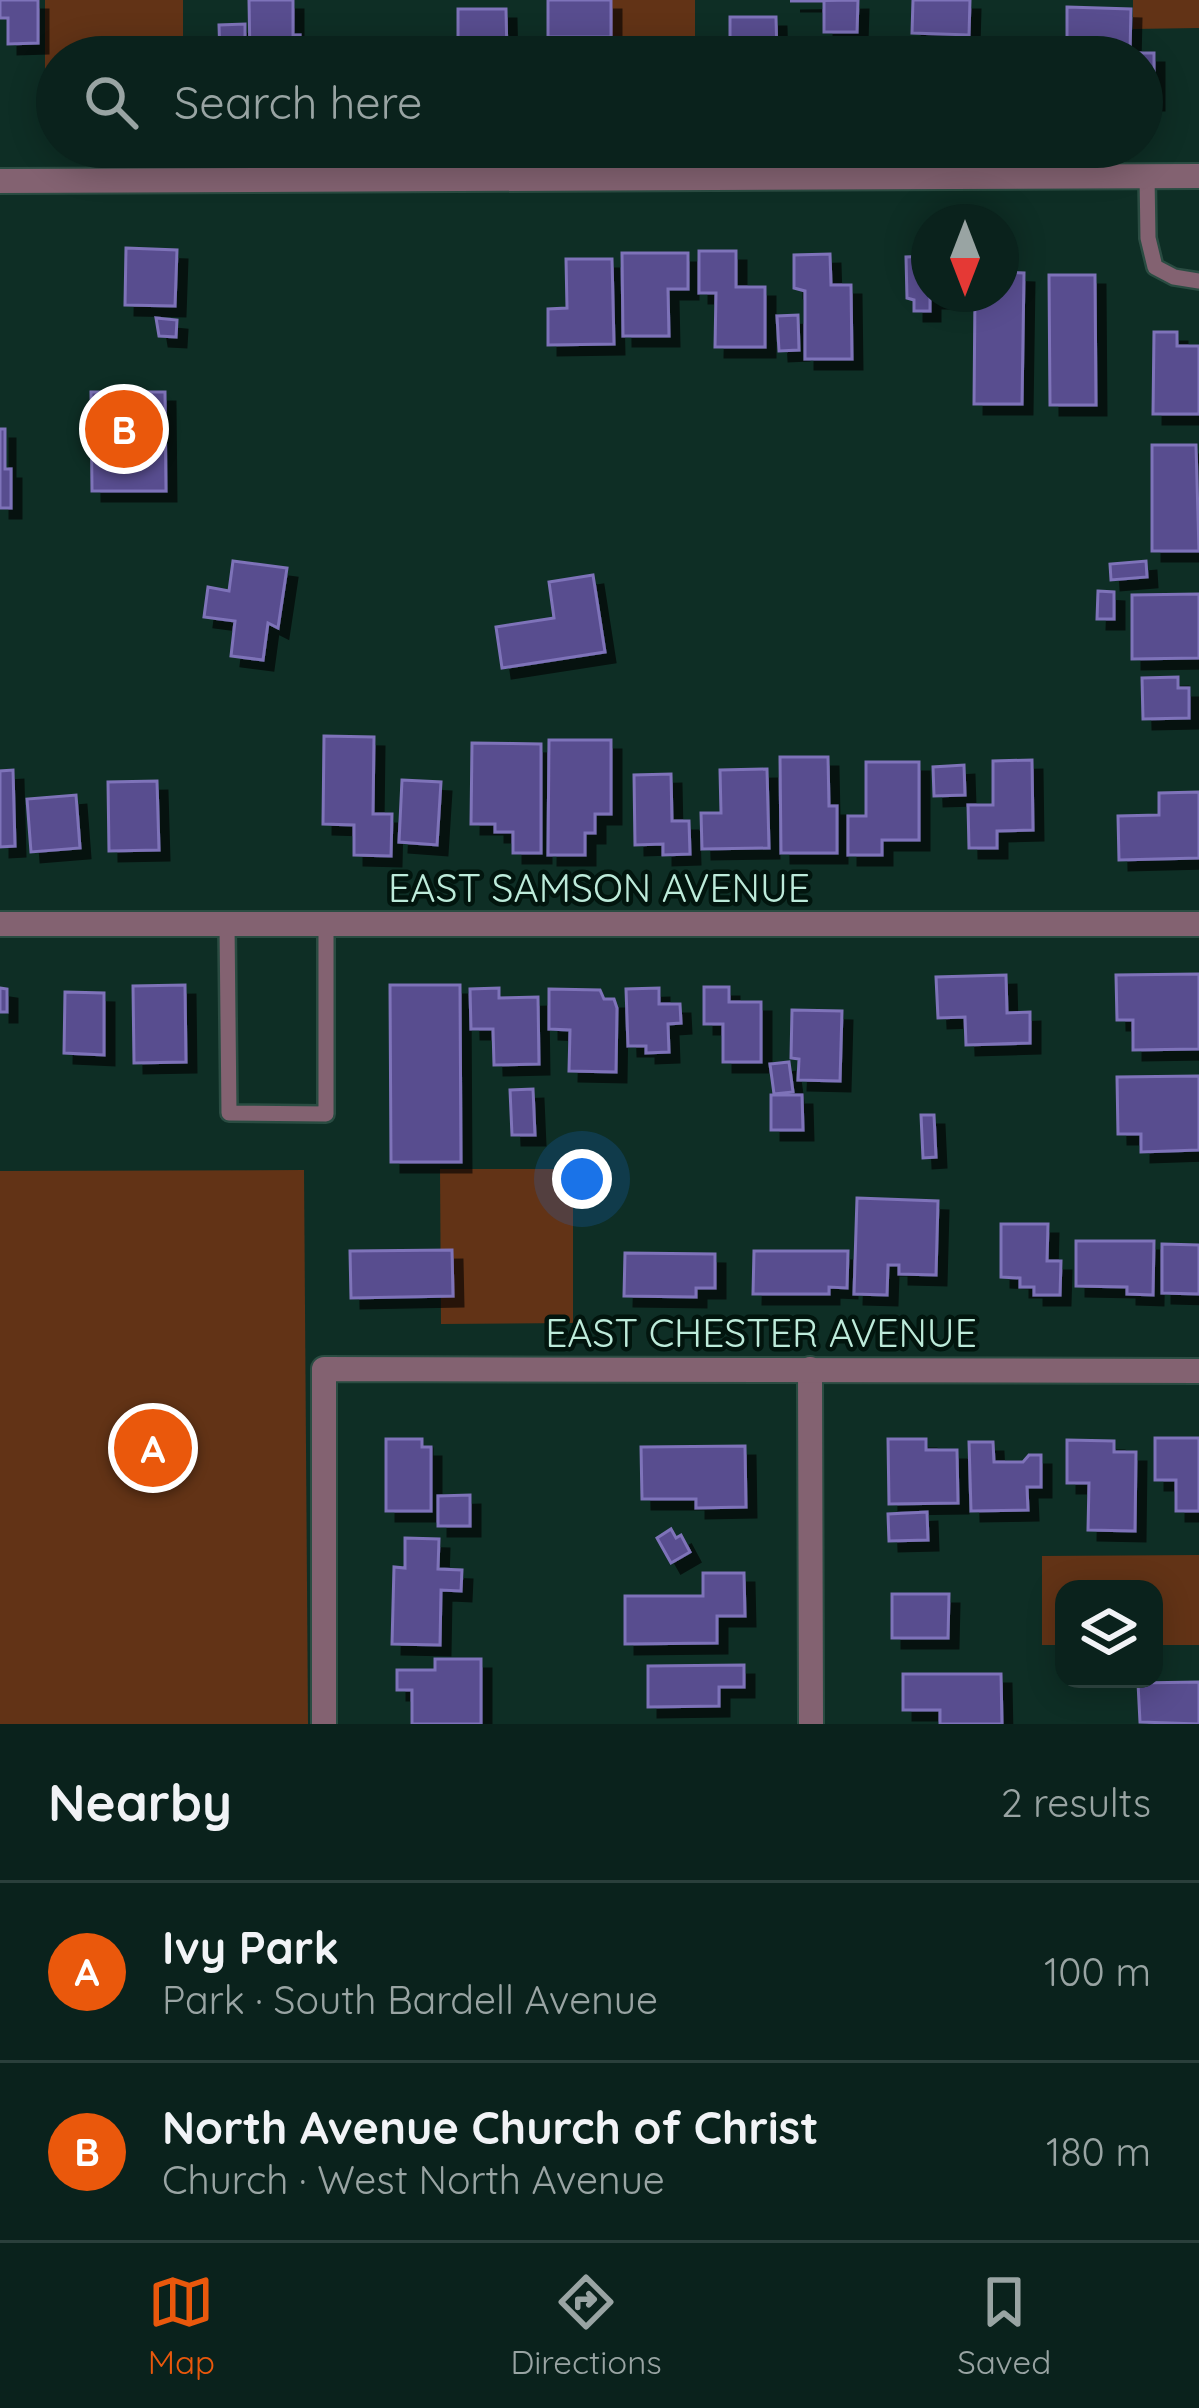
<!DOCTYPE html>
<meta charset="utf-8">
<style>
body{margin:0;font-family:Quicksand,sans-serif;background:#132a25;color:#f1f3f6}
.controls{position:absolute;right:36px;bottom:36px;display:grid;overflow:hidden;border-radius:24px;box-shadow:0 6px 30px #0003}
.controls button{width:108px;height:108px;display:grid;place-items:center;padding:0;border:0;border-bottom:3px solid #2a3f3b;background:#0a221c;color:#f1f3f6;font:60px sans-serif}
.compass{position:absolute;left:911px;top:204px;width:108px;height:108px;border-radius:50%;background:#0a221c;box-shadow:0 6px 30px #0003;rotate:180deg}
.you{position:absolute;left:582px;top:1179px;width:42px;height:42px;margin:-30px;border:9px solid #fff;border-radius:50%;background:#1a73e8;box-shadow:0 0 0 18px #1a73e833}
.badge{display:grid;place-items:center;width:78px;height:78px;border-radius:50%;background:#ea580c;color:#fff;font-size:39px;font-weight:700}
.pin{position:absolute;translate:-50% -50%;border:6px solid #fff;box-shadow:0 3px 12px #0006}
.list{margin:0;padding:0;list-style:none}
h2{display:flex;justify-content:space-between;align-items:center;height:156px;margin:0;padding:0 48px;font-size:51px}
h2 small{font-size:39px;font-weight:400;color:#99a4a3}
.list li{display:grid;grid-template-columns:78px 1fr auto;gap:36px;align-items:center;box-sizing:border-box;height:180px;padding:0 48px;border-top:3px solid #2a3f3b}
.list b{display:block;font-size:45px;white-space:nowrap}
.list p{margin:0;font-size:39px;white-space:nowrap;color:#99a4a3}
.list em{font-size:39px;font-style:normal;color:#99a4a3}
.icon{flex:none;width:66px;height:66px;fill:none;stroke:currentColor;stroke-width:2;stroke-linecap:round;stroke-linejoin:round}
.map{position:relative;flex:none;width:1199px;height:1724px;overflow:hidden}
.search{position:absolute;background:#0a221c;box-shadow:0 6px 30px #0003;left:36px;right:36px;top:36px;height:132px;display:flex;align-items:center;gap:30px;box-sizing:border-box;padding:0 42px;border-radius:66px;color:#99a4a3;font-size:45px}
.sheet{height:516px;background:#0a221c}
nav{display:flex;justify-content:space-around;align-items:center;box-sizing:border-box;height:168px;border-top:3px solid #2a3f3b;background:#0a221c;font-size:33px;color:#99a4a3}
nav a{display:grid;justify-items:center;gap:6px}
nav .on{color:#ea580c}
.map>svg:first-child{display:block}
.green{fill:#623316}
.building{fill:#594d8f;stroke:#7e73b9;stroke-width:3;filter:url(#shadow)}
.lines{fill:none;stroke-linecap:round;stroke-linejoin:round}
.service-casing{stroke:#2a4c42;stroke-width:20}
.minor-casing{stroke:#2a4c42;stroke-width:28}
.tertiary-casing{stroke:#2a4c42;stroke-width:28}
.service{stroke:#836271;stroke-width:15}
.minor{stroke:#836271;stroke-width:24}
.tertiary{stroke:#836271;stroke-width:24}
.labels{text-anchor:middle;stroke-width:9;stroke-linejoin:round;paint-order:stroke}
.street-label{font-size:39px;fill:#bdebda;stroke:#02150e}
</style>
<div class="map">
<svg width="1199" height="1724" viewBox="0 0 1199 1724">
<defs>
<filter id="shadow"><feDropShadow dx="10" dy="10" stdDeviation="0" flood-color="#0009"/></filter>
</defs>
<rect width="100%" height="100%" fill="#0e2e25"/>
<g class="green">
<path d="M45,0H183V57H57V94H45Z"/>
<rect x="604" y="0" width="91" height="57"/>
<path d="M1133,0H1199V28L1133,29Z"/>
<path d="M440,1169H573V1323L441,1324Z"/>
<path d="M304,1170L308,1724H0V1171Z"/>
<path d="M1199,1555V1645H1154V1589H1064V1645H1042V1556Z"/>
</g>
<g class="building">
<path d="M0,0H38V43L8,44V18H0Z"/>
<path d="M249,0H293V35H300V57H250Z"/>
<rect x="548" y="0" width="63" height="37"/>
<path d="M858,0L857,32H824V1H790Z"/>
<path d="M913,0H970L969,35L912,33Z"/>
<path d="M1067,7L1131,9L1130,53H1154V100H1142V57H1055V41H1067Z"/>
<path d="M458,9H506L507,57H458Z"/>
<path d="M730,17H776L777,57H730Z"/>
<path d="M245,24V57H220L219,25Z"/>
<path d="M126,248L177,250L175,306L125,305Z"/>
<path d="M699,251H736V287H765V347H715L716,293H699Z"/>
<path d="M622,253H688V289H668L669,336H623Z"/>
<path d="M830,254L831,285H851L852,359H805V291L794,288V255Z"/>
<path d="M929,256V294H958V298H930V311H914V300L907,298L906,257Z"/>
<path d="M566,259H612L614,344L548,345V309L567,308Z"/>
<path d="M1001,272L1024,273L1022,404H974L975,294H1001Z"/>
<path d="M1049,275H1095L1096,405H1050Z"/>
<path d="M798,315L799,350L779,351L777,316Z"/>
<path d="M156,318L177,320L176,337L159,336Z"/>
<path d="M1154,332H1177V346H1199V414H1153Z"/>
<path d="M91,392H165L166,491H92Z"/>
<path d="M0,429H5V469H11V508H0Z"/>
<path d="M1152,445H1196L1199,551H1152Z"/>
<path d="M233,561L287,568L278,628L268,623L263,660L231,656L235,621L204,617L208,587L229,591Z"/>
<path d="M1146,561L1147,577L1111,580L1110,564Z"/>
<path d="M593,575L605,652L502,668L496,627L554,618L549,582Z"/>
<path d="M1098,591L1114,592V619H1097Z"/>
<path d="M1199,594V658L1132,659V595Z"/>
<path d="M1178,677V688H1189V718L1143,719L1142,678Z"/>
<path d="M324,736L374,737L373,814H392L391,856L354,855V825L323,824Z"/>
<path d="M549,740H611V814H595V833H585V855H548Z"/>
<path d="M472,743L541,744V853H513V832H495V824H471Z"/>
<path d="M780,757H828L829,806H837V853H781Z"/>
<path d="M1032,760L1033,830L997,831V848H969L968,805H993V761Z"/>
<path d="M866,762H919V840H882V855H848V816H866Z"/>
<path d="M964,765L965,795L934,796L933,767Z"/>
<path d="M767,769L769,848L702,849L701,813H721L720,770Z"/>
<path d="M13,770L15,846L0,847V771Z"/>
<path d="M671,774L672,821H689L690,854L663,855V844L635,845L634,775Z"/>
<path d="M402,780L441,782L437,845L399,842Z"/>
<path d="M157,781L159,850L109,851L108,782Z"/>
<path d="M1199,792V858L1119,860L1118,816L1159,815V793Z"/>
<path d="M76,795L80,848L31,852L27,799Z"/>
<path d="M1199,974V1049L1133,1050V1020H1117L1116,975Z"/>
<path d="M1006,975L1007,1013L1030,1012V1043L966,1045L965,1017L938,1018L936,977Z"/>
<path d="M185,985L186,1062L134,1063L133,986Z"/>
<path d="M390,985H460L461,1162H391Z"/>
<path d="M704,987H729V1002H761V1062H723V1024H704Z"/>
<path d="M0,988L7,989V1012H0Z"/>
<path d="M499,988V998L538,997L539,1064L494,1065L493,1029H471L470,989Z"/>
<path d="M659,988V1004H680L681,1023L668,1024L669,1052L646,1053V1046H628L626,989Z"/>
<path d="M549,989L600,990L604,999H614L617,1008L616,1072L569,1071L570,1030L549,1029Z"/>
<path d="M65,992L104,993V1055L64,1053Z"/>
<path d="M792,1010L842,1011L840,1081L798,1080L799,1059L791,1058Z"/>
<path d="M789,1062L793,1092L774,1094L770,1064Z"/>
<path d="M1199,1076V1150L1141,1152V1134H1118L1117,1077Z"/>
<path d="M533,1089L535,1135H512L510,1090Z"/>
<path d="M771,1095H802L803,1130H771Z"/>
<path d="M921,1115H934L936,1157L923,1158Z"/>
<path d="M857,1198L938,1201L936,1275L899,1274V1265H888L887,1295L854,1294Z"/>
<path d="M1001,1224H1048L1047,1261H1061L1060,1295H1034V1287H1020V1278L1001,1277Z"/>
<path d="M1076,1241H1154L1153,1295L1127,1294V1287L1076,1286Z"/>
<path d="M1162,1244L1199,1245V1294L1162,1293Z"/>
<path d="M452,1250L453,1296L351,1298L350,1251Z"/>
<path d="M754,1251H848L847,1288L829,1287V1294H753Z"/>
<path d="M625,1253L715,1254V1288H696V1297L624,1296Z"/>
<path d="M1155,1438H1199V1511H1176V1480H1155Z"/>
<path d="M386,1439H422V1447H431V1511H386Z"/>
<path d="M888,1439H926V1450H957L958,1503L889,1504Z"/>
<path d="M1067,1440L1114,1441V1452H1136L1135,1531L1088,1530L1089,1483H1067Z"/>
<path d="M969,1442H993L994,1462H1023L1029,1455H1041V1487H1027L1028,1510L971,1511Z"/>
<path d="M745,1446L746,1507L696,1508V1499H642L641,1447Z"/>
<path d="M470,1495V1526H438V1496Z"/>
<path d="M927,1512L928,1540L889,1541L888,1514Z"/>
<path d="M671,1529L676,1538L681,1535L690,1552L671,1563L657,1538Z"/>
<path d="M405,1538L439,1539L438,1569L462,1570L461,1591L441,1590L440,1645L392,1644L394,1567L405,1568Z"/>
<path d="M703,1573H744L745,1616H717V1643L625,1644V1596H703Z"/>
<path d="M892,1594H949L948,1638H892Z"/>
<path d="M435,1659H481V1724H412V1690H397V1670H435Z"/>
<path d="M744,1665V1687H719V1706L648,1707V1666Z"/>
<path d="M903,1674H1001L1002,1724H940V1710H903Z"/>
<path d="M1199,1682V1724L1140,1722L1138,1683Z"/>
</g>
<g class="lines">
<defs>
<g id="service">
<path d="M1147,176L1148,238L1155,267L1174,277L1199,281"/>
<path d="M227,924L229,1113L326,1114V924"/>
</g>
<g id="minor">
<path d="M0,924H1199"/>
<path d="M810,1369L811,1724"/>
<path d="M324,1724V1369L1199,1371"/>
</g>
<path id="tertiary" d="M0,181L1199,176"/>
</defs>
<use href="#service" class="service-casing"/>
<use href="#minor" class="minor-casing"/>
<use href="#tertiary" class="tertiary-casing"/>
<use href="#service" class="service"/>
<use href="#minor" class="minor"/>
<use href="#tertiary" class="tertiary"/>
</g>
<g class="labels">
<g class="street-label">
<text x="599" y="902">EAST SAMSON AVENUE</text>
<text x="761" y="1347">EAST CHESTER AVENUE</text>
</g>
</g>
</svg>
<div class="controls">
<button><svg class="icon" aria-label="layers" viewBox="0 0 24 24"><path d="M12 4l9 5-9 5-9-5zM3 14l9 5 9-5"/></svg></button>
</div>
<svg class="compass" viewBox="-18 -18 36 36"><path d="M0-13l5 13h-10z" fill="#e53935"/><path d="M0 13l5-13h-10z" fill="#99a4a3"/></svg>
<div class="you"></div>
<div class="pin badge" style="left:153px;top:1448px">A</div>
<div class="pin badge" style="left:124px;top:429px">B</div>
<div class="search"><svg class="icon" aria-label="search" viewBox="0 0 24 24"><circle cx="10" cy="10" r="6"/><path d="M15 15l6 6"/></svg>Search here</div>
</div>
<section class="sheet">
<h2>Nearby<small>2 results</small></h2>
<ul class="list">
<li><span class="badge">A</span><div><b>Ivy Park</b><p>Park · South Bardell Avenue</p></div><em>100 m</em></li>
<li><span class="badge">B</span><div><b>North Avenue Church of Christ</b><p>Church · West North Avenue</p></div><em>180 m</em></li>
</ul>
</section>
<nav>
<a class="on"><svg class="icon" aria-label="map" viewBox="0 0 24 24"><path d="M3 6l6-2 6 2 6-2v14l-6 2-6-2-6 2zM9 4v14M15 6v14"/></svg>Map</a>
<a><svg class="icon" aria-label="directions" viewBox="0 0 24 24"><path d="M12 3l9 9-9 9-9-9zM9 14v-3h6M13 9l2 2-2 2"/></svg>Directions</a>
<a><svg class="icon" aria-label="saved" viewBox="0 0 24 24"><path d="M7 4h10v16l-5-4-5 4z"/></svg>Saved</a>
</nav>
